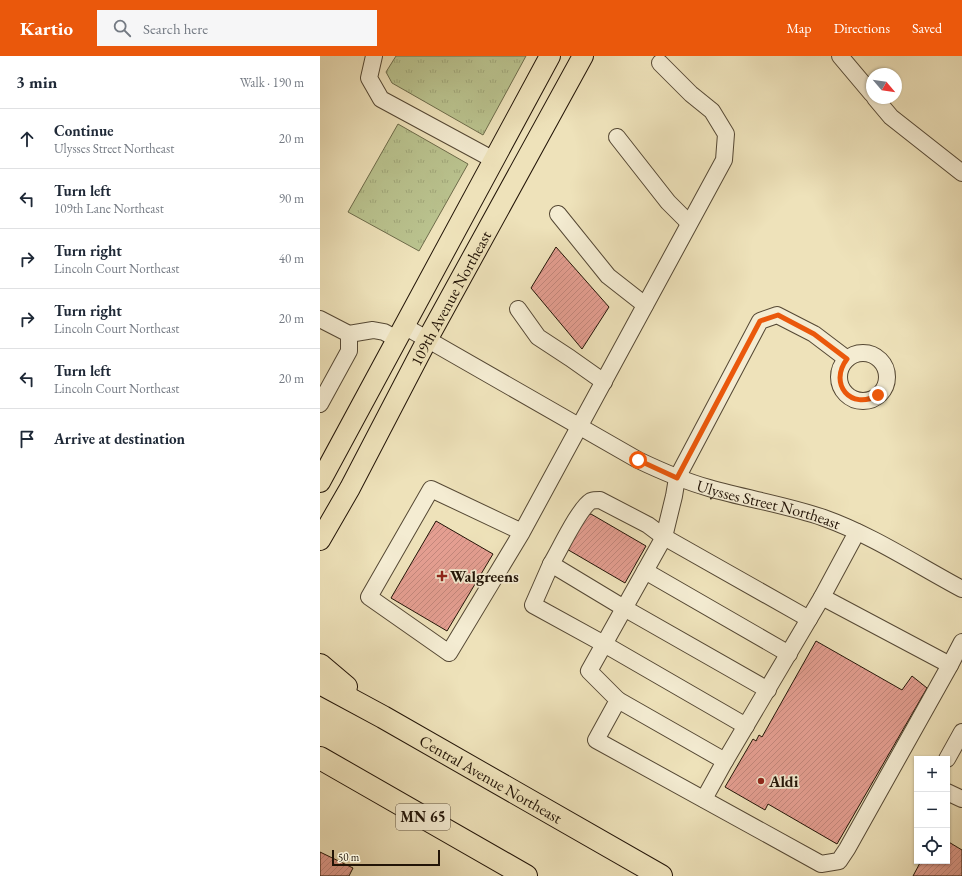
<!DOCTYPE html>
<meta charset="utf-8">
<style>
body{margin:0;font-family:"EB Garamond",serif;background:#f6f6f7;color:#1f2937}
.controls{position:absolute;right:12px;bottom:12px;display:grid;overflow:hidden;border-radius:0px;box-shadow:0 1px 3px #0004}
.controls button{width:36px;height:36px;display:grid;place-items:center;padding:0;border:0;border-bottom:1px solid #e0e1e3;background:#fff;color:#1f2937;font:20px sans-serif}
.compass{position:absolute;left:546px;top:12px;width:36px;height:36px;border-radius:50%;background:#fff;box-shadow:0 1px 3px #0004;rotate:119deg}
.scale{position:absolute;left:12px;bottom:10px;width:108px;box-sizing:border-box;padding-left:4px;border:2px solid #221407;border-top:0;font-size:11px;line-height:14px;white-space:nowrap;color:#221407;-webkit-text-stroke:3px #f4ecd2;paint-order:stroke}
.stop{position:absolute;width:12px;height:12px;margin:-9px;border:3px solid #ea580c;border-radius:50%;background:#fff}
.stop.end{background:#ea580c;border-color:#fff;box-shadow:0 1px 4px #0008}
.list{margin:0;padding:0;list-style:none}
h2{display:flex;justify-content:space-between;align-items:center;height:52px;margin:0;padding:0 16px;font-size:17px}
h2 small{font-size:13px;font-weight:400;color:#747a83}
.list li{display:grid;grid-template-columns:26px 1fr auto;gap:12px;align-items:center;box-sizing:border-box;height:60px;padding:0 16px;border-top:1px solid #e0e1e3}
.list b{display:block;font-size:15px;white-space:nowrap}
.list p{margin:0;font-size:13px;white-space:nowrap;color:#747a83}
.list em{font-size:13px;font-style:normal;color:#747a83}
.icon{flex:none;width:22px;height:22px;fill:none;stroke:currentColor;stroke-width:2;stroke-linecap:round;stroke-linejoin:round}
.map{position:relative;flex:none;width:642px;height:820px;overflow:hidden}
header{display:flex;align-items:center;gap:24px;box-sizing:border-box;height:56px;padding:0 20px;background:#ea580c;color:#fff}
header strong{font-size:19px}
nav{display:flex;gap:22px;margin-inline-start:auto;font-size:14px}
.search{width:280px;height:36px;background:#f6f6f7;display:flex;align-items:center;gap:10px;box-sizing:border-box;padding:0 14px;border-radius:0px;color:#747a83;font-size:15px}
main{display:flex}
aside{flex:1;background:#fff}
.map>svg:first-child{display:block}
.grass{fill:url(#grass-tufts);stroke:#6e6c4b}
.building{fill:url(#building-hatch);stroke:#221407}
.lines{fill:none;stroke-linecap:round;stroke-linejoin:round}
.minor-casing{stroke:#554834;stroke-width:18}
.major-casing{stroke:#221407;stroke-width:22}
.highway-casing{stroke:#221407;stroke-width:24}
.minor{stroke:#f4ecd2;stroke-width:16}
.major{stroke:#eee2ba;stroke-width:20}
.highway{stroke:#eee2ba;stroke-width:22}
.route{stroke:#ea580c;stroke-width:5}
.poi-dot{fill:#8f2418;stroke:#f4ecd2;stroke-width:1.5}
.labels{text-anchor:middle;stroke-width:3.5;stroke-linejoin:round;paint-order:stroke}
.shield{fill:#f4ecd2;stroke:#615544;stroke-width:1}
.shield-label{font-size:15px;font-weight:bold;fill:#221407}
.street-label{font-size:16px;fill:#221407;stroke:#f4ecd2}
.poi-label{font-size:16px;font-weight:bold;fill:#221407;stroke:#f4ecd2;text-anchor:start}
</style>
<header>
<strong>Kartio</strong>
<div class="search"><svg class="icon" aria-label="search" viewBox="0 0 24 24"><circle cx="10" cy="10" r="6"/><path d="M15 15l6 6"/></svg>Search here</div>
<nav><a>Map</a><a>Directions</a><a>Saved</a></nav>
</header>
<main>
<aside>
<h2>3 min<small>Walk · 190 m</small></h2>
<ul class="list">
<li><svg class="icon" aria-label="ahead" viewBox="0 0 24 24"><path d="M12 20V5M6 11l6-6 6 6"/></svg><div><b>Continue</b><p>Ulysses Street Northeast</p></div><em>20 m</em></li>
<li><svg class="icon" aria-label="left" viewBox="0 0 24 24"><path d="M17 20v-9H6M10 6l-5 5 5 5"/></svg><div><b>Turn left</b><p>109th Lane Northeast</p></div><em>90 m</em></li>
<li><svg class="icon" aria-label="right" viewBox="0 0 24 24"><path d="M7 20v-9h11M14 6l5 5-5 5"/></svg><div><b>Turn right</b><p>Lincoln Court Northeast</p></div><em>40 m</em></li>
<li><svg class="icon" aria-label="right" viewBox="0 0 24 24"><path d="M7 20v-9h11M14 6l5 5-5 5"/></svg><div><b>Turn right</b><p>Lincoln Court Northeast</p></div><em>20 m</em></li>
<li><svg class="icon" aria-label="left" viewBox="0 0 24 24"><path d="M17 20v-9H6M10 6l-5 5 5 5"/></svg><div><b>Turn left</b><p>Lincoln Court Northeast</p></div><em>20 m</em></li>
<li><svg class="icon" aria-label="arrive" viewBox="0 0 24 24"><path d="M6 21V4h12l-3 4 3 4H6"/></svg><div><b>Arrive at destination</b></div></li>
</ul>
</aside>
<div class="map">
<svg width="642" height="820" viewBox="0 0 642 820">
<defs>
<pattern id="grass-tufts" width="24" height="20" patternUnits="userSpaceOnUse"><rect width="24" height="20" fill="#bac38f"/><path d="M3 7l-1-3M5 7V3M7 7l1-3M15 17l-1-3M17 17v-4M19 17l1-3" fill="none" stroke="#a0a77a"/></pattern>
<pattern id="building-hatch" width="6" height="6" patternUnits="userSpaceOnUse"><rect width="6" height="6" fill="#e49e91"/><path d="M-1 1l2-2M0 6l6-6M5 7l2-2" fill="none" stroke="#c3877c"/></pattern>
</defs>
<rect width="100%" height="100%" fill="#eee2ba"/>
<filter id="stains"><feTurbulence type="fractalNoise" baseFrequency=".005" numOctaves="4"/><feColorMatrix values="0 0 0 0 .2 0 0 0 0 .09 0 0 0 0 .02 0 0 0 .5 -.17"/></filter>
<radialGradient id="worn" r=".72"><stop offset=".6" stop-color="#630" stop-opacity="0"/><stop offset="1" stop-color="#630" stop-opacity=".3"/></radialGradient>
<g class="grass">
<path d="M76,0H206L163,79L72,27L66,16Z"/>
<path d="M78,68L148,108L99,195L28,156Z"/>
</g>
<g class="building">
<path d="M236,191L289,251L262,293L211,232Z"/>
<path d="M271,458L326,490L305,527L245,492L263,461Z"/>
<path d="M116,465L173,498L127,575L71,542Z"/>
<path d="M496,585L582,634L592,620L607,632L517,788L448,748L445,754L405,731L433,683L436,685L439,679L442,681Z"/>
<path d="M627,785L642,794V820H593L601,805H627Z"/>
<path d="M0,796L33,812L29,820H0Z"/>
</g>
<g class="lines">
<defs>
<g id="minor">
<path d="M54,0L49,22L61,43L174,104"/>
<path d="M520,0L552,38"/>
<path d="M555,42L571,61L642,117"/>
<path d="M297,81L348,146L369,167"/>
<path d="M238,158L288,220L325,249"/>
<path d="M198,253L218,281L250,302L284,326"/>
<path d="M0,263L29,278L53,274L64,276L77,283"/>
<path id="s1" d="M84,270L318,404C341,415 364,425 389,432C427,443 467,449 504,462C552,479 597,509 642,533"/>
<circle cx="543" cy="321" r="24"/>
<path d="M527,303L494,278L457,259L440,265L357,422L354,440L344,481L269,615L298,644L276,684L501,808L519,805L527,793L630,609L642,586"/>
<path d="M0,348L29,295V278"/>
<path d="M202,476L129,597L49,541L111,433L202,476L404,104L406,78L392,55L371,38L340,7"/>
<path d="M231,508C239,495 259,452 271,445C274,444 277,444 280,444L328,469L344,481L489,563"/>
<path d="M325,515L469,598"/>
<path d="M502,541L630,609"/>
<path d="M298,644L405,705"/>
<path d="M426,670L284,588L213,549L231,508L304,552L448,634"/>
<path d="M627,703L642,676"/>
<path d="M627,736L642,743"/>
<path d="M384,743L405,705L502,541L537,476"/>
</g>
<g id="major">
<path d="M0,426L230,0"/>
<path id="s2" d="M0,484L30,432L107,284L263,0"/>
</g>
<g id="highway">
<path d="M0,609L26,631"/>
<path id="s3" d="M0,627L63,661L341,820"/>
<path d="M0,702L206,820"/>
</g>
</defs>
<use href="#minor" class="minor-casing"/>
<use href="#major" class="major-casing"/>
<use href="#highway" class="highway-casing"/>
<use href="#minor" class="minor"/>
<use href="#major" class="major"/>
<use href="#highway" class="highway"/>
</g>
<g class="lines">
<path class="route" d="M318,404L357,422L440,265L458,259L494,278L527,303C508,328 531,355 558,339"/>
</g>
<g class="poi-dot">
<path d="M120 514h4v4h4v4h-4v4h-4v-4h-4v-4h4z"/>
<circle cx="441" cy="725" r="4"/>
</g>
<g class="labels">
<rect class="shield" x="76" y="748" width="54" height="26" rx="3"/>
<g class="shield-label">
<text x="103" y="766">MN 65</text>
</g>
<g class="street-label">
<text dy="6" stroke="none"><textPath href="#s2" startOffset="275">109th Avenue Northeast</textPath></text>
<text dy="6" stroke="none"><textPath href="#s1" startOffset="408">Ulysses Street Northeast</textPath></text>
<text dy="6" stroke="none"><textPath href="#s3" startOffset="196">Central Avenue Northeast</textPath></text>
</g>
<g class="poi-label">
<text x="130" y="526">Walgreens</text>
<text x="449" y="731">Aldi</text>
</g>
</g>
<rect width="100%" height="100%" filter="url(#stains)"/>
<rect width="100%" height="100%" fill="url(#worn)"/>
</svg>
<div class="controls">
<button>+</button>
<button>−</button>
<button><svg class="icon" aria-label="locate" viewBox="0 0 24 24"><circle cx="12" cy="12" r="6"/><path d="M12 2v4M12 18v4M2 12h4M18 12h4"/></svg></button>
</div>
<svg class="compass" viewBox="-18 -18 36 36"><path d="M0-13l5 13h-10z" fill="#e53935"/><path d="M0 13l5-13h-10z" fill="#747a83"/></svg>
<div class="scale">50 m</div>
<div class="stop" style="left:318px;top:404px"></div>
<div class="stop end" style="left:558px;top:339px"></div>
</div>
</main>
